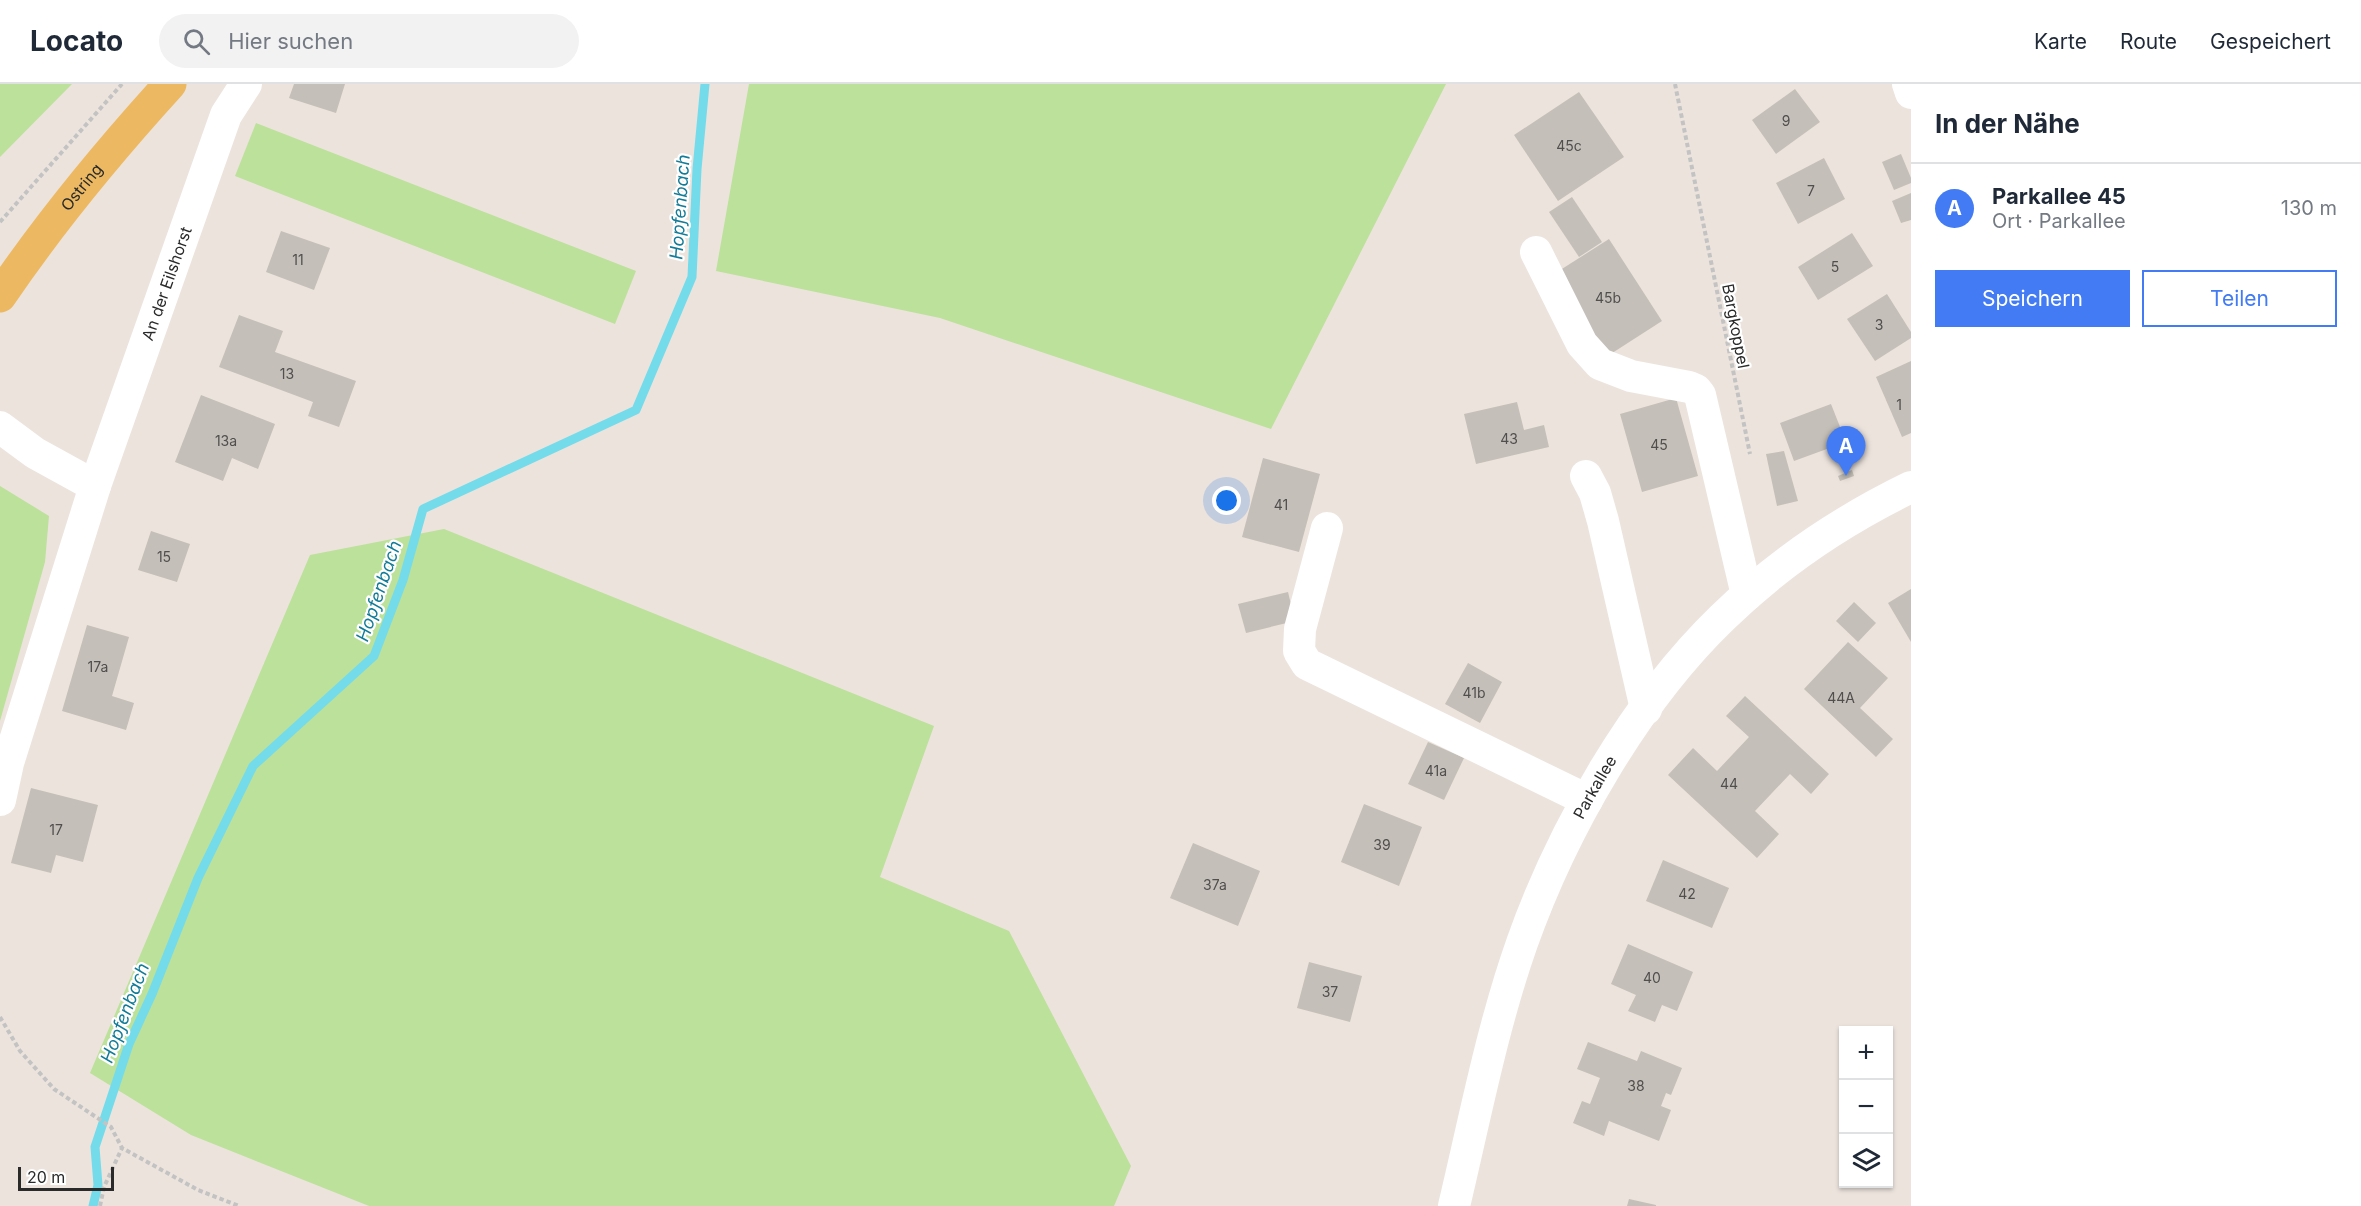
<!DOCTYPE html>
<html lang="de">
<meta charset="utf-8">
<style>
body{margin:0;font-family:Inter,sans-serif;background:#f2f2f3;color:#1f2937}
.controls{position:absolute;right:18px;bottom:18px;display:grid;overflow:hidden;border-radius:0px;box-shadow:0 2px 4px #0004}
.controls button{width:54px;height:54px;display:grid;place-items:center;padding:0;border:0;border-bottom:2px solid #e0e1e3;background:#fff;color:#1f2937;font:30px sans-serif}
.scale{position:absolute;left:18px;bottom:15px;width:96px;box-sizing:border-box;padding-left:6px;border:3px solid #2a2a2a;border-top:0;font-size:16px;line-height:21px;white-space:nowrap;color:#2a2a2a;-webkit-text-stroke:4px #fff;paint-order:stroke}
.you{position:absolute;left:1227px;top:417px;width:21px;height:21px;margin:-15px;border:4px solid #fff;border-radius:50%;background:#1a73e8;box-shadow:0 0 0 9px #1a73e833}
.badge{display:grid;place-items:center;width:39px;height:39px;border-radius:50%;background:#427bf3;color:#fff;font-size:20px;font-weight:700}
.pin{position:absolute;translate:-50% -50px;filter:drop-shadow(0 2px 3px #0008)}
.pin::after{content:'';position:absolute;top:32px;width:21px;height:18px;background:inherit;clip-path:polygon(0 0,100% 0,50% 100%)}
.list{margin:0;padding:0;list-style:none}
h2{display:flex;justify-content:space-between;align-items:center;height:78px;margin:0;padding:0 24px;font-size:26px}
h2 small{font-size:20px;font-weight:400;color:#747a83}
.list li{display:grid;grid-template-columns:39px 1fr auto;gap:18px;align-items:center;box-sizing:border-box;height:90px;padding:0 24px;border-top:2px solid #e0e1e3}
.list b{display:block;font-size:22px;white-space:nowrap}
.list p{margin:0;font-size:20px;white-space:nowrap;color:#747a83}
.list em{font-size:20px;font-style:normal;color:#747a83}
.actions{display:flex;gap:12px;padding:18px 24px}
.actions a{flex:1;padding:14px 0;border:2px solid #427bf3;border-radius:0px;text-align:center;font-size:21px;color:#427bf3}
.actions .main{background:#427bf3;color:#fff}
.icon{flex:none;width:33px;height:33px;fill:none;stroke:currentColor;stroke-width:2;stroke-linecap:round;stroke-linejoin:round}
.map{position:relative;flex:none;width:1911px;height:1122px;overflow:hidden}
header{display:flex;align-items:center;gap:36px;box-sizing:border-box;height:84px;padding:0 30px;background:#fff;border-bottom:2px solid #e0e1e3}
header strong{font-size:28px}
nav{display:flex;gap:33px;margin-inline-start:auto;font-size:21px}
.search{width:420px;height:54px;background:#f2f2f3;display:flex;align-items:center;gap:15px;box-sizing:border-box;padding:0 21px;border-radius:33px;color:#747a83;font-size:22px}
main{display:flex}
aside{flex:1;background:#fff}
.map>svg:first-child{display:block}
.green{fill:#bce19b}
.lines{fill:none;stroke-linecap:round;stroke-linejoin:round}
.stream{stroke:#74dbea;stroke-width:9}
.building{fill:#c4bfb8}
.path{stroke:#c3c3c3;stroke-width:4;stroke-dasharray:4.5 3;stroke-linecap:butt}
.minor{stroke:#fff;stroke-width:32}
.major{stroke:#ecb962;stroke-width:33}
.labels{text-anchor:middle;stroke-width:4.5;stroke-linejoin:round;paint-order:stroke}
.number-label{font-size:14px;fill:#504f4e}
.street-label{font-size:16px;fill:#2a2a2a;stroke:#fff}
.water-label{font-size:18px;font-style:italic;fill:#127b97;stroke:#fff}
</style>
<header>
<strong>Locato</strong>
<div class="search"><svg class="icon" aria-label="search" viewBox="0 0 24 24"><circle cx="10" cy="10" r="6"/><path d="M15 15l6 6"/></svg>Hier suchen</div>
<nav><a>Karte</a><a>Route</a><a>Gespeichert</a></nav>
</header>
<main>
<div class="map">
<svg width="1911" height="1122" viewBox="0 0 1911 1122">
<rect width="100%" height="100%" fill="#ece3dd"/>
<g class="green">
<path d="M0,0H72L0,73Z"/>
<path d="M749,0H1446L1271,345L940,234L716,187Z"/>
<path d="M256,39L636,187L615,240L235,92Z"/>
<path d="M0,402L49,432L45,478L0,637Z"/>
<path d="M444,445L934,642L880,793L1009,847L1131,1082L1114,1122H369L191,1051L90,989L310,471Z"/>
</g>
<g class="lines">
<path class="stream" d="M93,1122L98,1101L95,1063L129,960L152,910L198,794L253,682L374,572L403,496L423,425L636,326L692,193L697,85L705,0"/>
</g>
<g class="building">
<path d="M294,0H345L336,29L289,14Z"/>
<path d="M1795,5L1820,38L1776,70L1752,36Z"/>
<path d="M1579,8L1624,73L1558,117L1514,51Z"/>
<path d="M1901,70L1911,94V99L1894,106L1882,78Z"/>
<path d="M1824,74L1845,115L1798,140L1776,99Z"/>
<path d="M1911,109V136L1901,139L1892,117Z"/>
<path d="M1572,113L1602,158L1579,173L1549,128Z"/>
<path d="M281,147L330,164L314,206L266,188Z"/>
<path d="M1852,149L1873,182L1818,216L1798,183Z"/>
<path d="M1609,155L1662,237L1606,273L1554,190Z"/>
<path d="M1887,210L1911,248V254L1875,277L1847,235Z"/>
<path d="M239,231L283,247L275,268L356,297L339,343L308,332L313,318L219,283Z"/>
<path d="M1911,277V349L1902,353L1876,293Z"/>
<path d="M201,311L275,340L258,385L232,374L223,397L175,378Z"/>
<path d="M1676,314L1698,392L1642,408L1620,330Z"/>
<path d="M1517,318L1524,346L1544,341L1549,363L1476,380L1464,330Z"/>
<path d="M1831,320L1846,358L1794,377L1780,339Z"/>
<path d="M1784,367L1798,417L1777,422L1766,370Z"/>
<path d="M1263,374L1320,390L1299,468L1242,453Z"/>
<path d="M1852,386L1854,392L1840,397L1838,392Z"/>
<path d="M151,447L190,460L177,498L138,486Z"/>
<path d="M1911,505V558L1888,519Z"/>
<path d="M1288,508L1295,537L1246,549L1238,520Z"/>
<path d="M1854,518L1876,539L1858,558L1836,537Z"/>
<path d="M87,541L129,553L112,612L134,619L126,646L62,627Z"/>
<path d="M1848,558L1888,594L1860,624L1893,655L1876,673L1804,605Z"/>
<path d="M1468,579L1502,598L1480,639L1445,620Z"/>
<path d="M1745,612L1829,690L1811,710L1790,690L1755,727L1779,750L1757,774L1668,691L1693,664L1717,687L1749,653L1726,632Z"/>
<path d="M1428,658L1464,674L1444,716L1408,700Z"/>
<path d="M31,704L98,721L83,778L56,771L51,789L11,779Z"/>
<path d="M1364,720L1422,743L1399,802L1341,778Z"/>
<path d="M1193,759L1260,787L1238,842L1170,814Z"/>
<path d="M1663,776L1729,804L1712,844L1646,817Z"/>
<path d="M1628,860L1693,888L1677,927L1662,921L1655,938L1628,927L1636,911L1611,900Z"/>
<path d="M1309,878L1362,892L1350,938L1297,924Z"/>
<path d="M1588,958L1637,977L1641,967L1682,984L1671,1011L1666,1009L1661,1022L1671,1026L1659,1057L1609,1037L1604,1052L1573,1039L1582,1017L1590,1020L1600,994L1577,985Z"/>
<path d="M1629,1115L1656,1121V1122H1627Z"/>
</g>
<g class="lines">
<g class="path">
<path d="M1675,0L1750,370"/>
<path d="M0,138L122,0"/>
<path d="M0,933L20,967L54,1005L111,1043L122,1064L198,1106L239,1122"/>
<path d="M100,1122L104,1103L122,1064"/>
</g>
<g class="minor">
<path d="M1908,0L1911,9"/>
<path d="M1536,168L1582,260L1600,280L1631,292L1689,303L1696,306L1700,311L1747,511"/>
<path d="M0,343L35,369L95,402"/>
<path d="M1586,392L1595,409L1603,437L1646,625"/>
<path d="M1327,444L1300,545L1299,567L1307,580L1587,716"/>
<path id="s1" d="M0,716L8,679L95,402L226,31L246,0"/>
<path id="s2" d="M1454,1122C1475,1034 1492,944 1522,859C1562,746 1635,618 1722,534C1776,481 1843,436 1911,403"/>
</g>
<path class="major" id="s3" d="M0,212C51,137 109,67 170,0"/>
</g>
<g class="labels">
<g class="number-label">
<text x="1786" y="42">9</text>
<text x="1569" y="67">45c</text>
<text x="1811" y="112">7</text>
<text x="298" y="181">11</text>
<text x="1835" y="188">5</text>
<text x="1608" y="219">45b</text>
<text x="1879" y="246">3</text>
<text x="287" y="295">13</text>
<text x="1899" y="326">1</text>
<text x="1509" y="360">43</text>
<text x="226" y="362">13a</text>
<text x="1659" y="366">45</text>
<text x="1281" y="426">41</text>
<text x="164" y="478">15</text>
<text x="98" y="588">17a</text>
<text x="1474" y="614">41b</text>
<text x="1841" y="619">44A</text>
<text x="1436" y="692">41a</text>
<text x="1729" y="705">44</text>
<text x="56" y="751">17</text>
<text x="1382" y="766">39</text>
<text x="1215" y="806">37a</text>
<text x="1687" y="815">42</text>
<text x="1652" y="899">40</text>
<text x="1330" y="913">37</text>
<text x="1636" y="1007">38</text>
</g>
<g class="street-label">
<text dy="6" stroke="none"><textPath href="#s3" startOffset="136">Ostring</textPath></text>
<text dy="6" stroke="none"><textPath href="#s1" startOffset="543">An der Eilshorst</textPath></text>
<text transform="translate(1736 242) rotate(79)" y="6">Bargkoppel</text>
<text dy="6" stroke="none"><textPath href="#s2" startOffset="444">Parkallee</textPath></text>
</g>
<g class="water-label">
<text transform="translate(680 123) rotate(-86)" y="6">Hopfenbach</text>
<text transform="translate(379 507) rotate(-71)" y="6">Hopfenbach</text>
<text transform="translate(125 929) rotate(-69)" y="6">Hopfenbach</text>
</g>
</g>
</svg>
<div class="controls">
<button>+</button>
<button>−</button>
<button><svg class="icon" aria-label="layers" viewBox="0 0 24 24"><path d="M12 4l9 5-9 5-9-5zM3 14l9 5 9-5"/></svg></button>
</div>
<div class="scale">20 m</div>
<div class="you"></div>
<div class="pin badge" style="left:1846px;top:392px">A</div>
</div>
<aside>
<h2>In der Nähe<small></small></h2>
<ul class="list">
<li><span class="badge">A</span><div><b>Parkallee 45</b><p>Ort · Parkallee</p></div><em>130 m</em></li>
</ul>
<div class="actions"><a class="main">Speichern</a><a>Teilen</a></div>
</aside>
</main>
